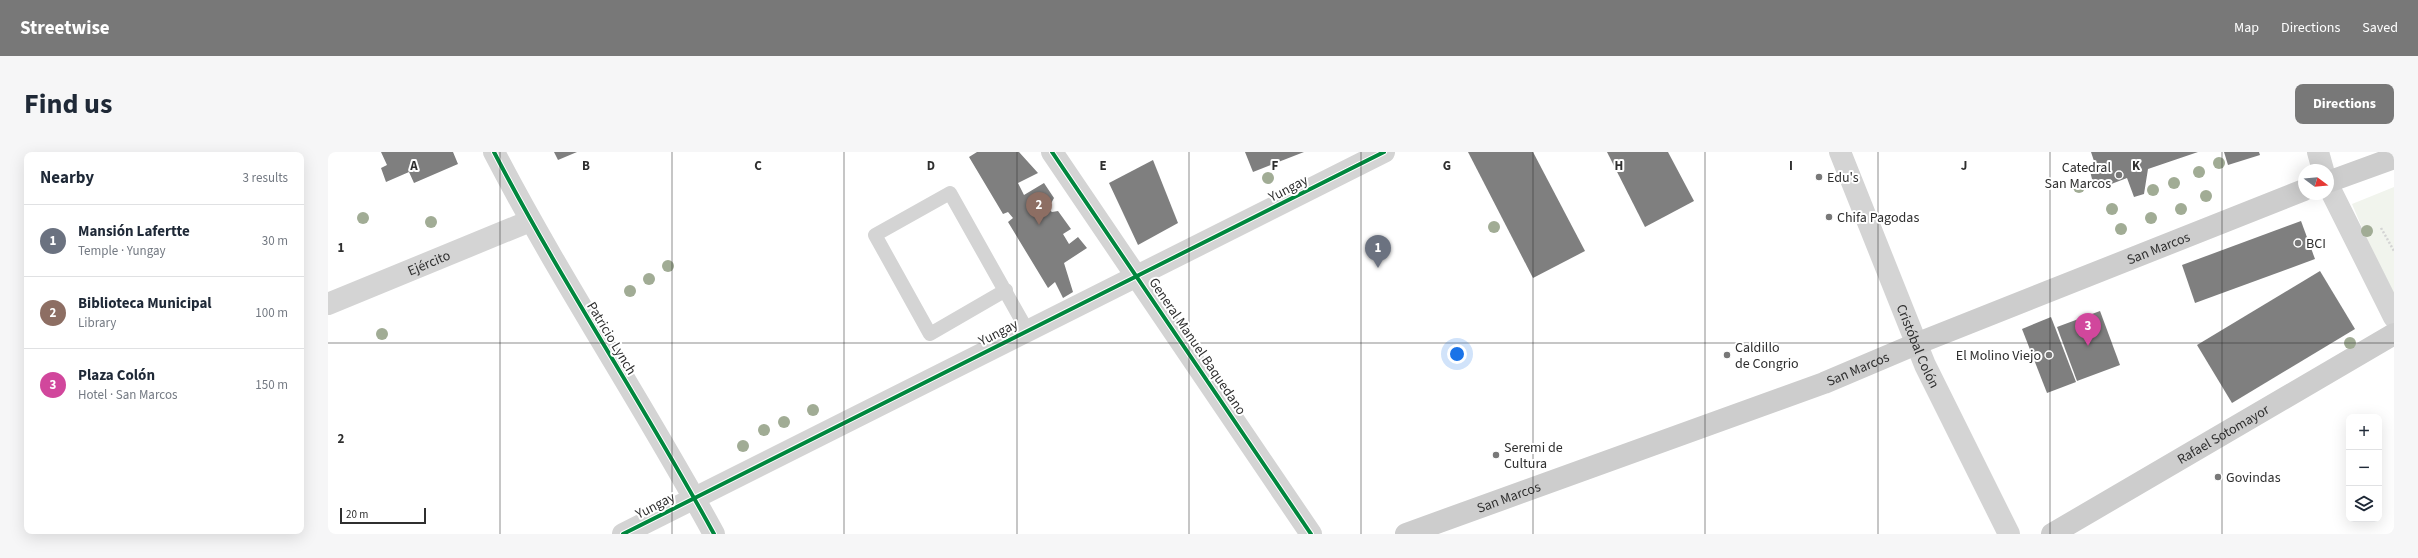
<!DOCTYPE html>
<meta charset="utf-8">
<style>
body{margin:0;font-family:"Source Sans 3",sans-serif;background:#f6f6f7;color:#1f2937}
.controls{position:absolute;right:12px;bottom:12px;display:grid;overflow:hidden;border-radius:8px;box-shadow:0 4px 16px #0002}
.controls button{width:36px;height:36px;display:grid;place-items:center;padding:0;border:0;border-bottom:1px solid #e0e1e3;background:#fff;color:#1f2937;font:20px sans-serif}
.compass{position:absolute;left:1970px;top:12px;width:36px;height:36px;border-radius:50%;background:#fff;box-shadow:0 4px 16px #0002;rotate:106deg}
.scale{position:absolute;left:12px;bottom:10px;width:86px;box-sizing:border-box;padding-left:4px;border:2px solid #2f2f2f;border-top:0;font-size:11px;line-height:14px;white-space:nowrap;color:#2f2f2f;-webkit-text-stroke:3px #fff;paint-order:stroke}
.you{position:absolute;left:1129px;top:202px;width:14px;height:14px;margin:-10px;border:3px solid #fff;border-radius:50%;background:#1a73e8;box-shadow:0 0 0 6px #1a73e833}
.badge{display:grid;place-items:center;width:26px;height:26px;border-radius:50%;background:#787878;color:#fff;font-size:13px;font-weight:700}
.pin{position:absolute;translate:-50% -33px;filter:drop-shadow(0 1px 2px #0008)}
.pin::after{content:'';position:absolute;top:21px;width:14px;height:12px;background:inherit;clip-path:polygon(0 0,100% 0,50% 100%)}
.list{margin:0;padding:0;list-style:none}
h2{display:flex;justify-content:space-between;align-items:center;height:52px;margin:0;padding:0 16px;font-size:17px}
h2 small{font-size:13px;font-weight:400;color:#747a83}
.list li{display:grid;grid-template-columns:26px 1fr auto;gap:12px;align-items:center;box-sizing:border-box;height:72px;padding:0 16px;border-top:1px solid #e0e1e3}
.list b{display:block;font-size:15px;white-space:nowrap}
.list p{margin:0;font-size:13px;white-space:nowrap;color:#747a83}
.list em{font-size:13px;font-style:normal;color:#747a83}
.icon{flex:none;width:22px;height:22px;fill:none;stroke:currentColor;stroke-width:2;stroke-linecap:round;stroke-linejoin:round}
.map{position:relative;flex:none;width:2066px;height:382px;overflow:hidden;border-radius:8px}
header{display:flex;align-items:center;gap:24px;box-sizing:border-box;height:56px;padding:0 20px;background:#787878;color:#fff}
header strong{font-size:19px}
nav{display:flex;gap:22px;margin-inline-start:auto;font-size:14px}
.intro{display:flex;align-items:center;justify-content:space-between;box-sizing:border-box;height:96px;padding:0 24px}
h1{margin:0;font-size:28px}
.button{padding:10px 18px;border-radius:8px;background:#787878;color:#fff;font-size:14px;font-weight:700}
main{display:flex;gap:24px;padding:0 24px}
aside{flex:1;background:#fff;border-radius:8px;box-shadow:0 4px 16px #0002}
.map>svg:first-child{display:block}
.green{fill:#f1f4ed}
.building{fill:#7f7f7f}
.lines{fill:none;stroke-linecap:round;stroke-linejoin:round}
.path{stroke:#d4d4d4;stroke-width:2.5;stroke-dasharray:2 2;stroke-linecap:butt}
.lane{stroke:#d4d4d4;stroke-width:14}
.street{stroke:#d4d4d4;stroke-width:22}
.secondary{stroke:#cdcdcd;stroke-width:22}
.cycleway-casing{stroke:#fff;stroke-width:6}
.cycleway{stroke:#00873e;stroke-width:4}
.tree{fill:#a1ac95}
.grid{fill:none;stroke:#2f2f2f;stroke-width:1;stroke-opacity:0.55}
.poi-dot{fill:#787878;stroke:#fff;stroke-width:1.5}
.labels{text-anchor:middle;stroke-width:4;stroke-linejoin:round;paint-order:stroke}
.poi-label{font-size:14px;fill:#2f2f2f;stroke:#fff;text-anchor:start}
.street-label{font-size:14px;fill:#2f2f2f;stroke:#fff}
.grid-label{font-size:13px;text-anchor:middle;font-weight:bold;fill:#2f2f2f;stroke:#fff;stroke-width:4;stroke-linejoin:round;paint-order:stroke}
</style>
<header>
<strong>Streetwise</strong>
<nav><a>Map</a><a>Directions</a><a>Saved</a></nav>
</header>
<div class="intro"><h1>Find us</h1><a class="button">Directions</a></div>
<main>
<aside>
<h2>Nearby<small>3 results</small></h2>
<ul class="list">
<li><span class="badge" style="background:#6b7280">1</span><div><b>Mansión Lafertte</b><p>Temple · Yungay</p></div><em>30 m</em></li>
<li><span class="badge" style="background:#8d6e63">2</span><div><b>Biblioteca Municipal</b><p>Library</p></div><em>100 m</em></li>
<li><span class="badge" style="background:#d1479c">3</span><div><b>Plaza Colón</b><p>Hotel · San Marcos</p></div><em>150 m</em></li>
</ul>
</aside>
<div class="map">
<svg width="2066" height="382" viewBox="0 0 2066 382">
<rect width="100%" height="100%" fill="#fff"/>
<path class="green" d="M2066,35V151L2024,52Z"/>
<g class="building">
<path d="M53,0H125L130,12L86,31L81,20L58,30L53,16L59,13Z"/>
<path d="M226,0H249L230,8Z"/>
<path d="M649,0H691L710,21L690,31L696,43L716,31L726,46L720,57L724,60L730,59L743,77L735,82L741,92L750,85L759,96L736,111L745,140L735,146L727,130L720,136L680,70L685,66L680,60L675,62L641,5Z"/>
<path d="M917,0H976L925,20Z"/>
<path d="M1140,0H1205L1257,99L1205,126Z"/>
<path d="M1279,0H1340L1366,49L1317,75Z"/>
<path d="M1763,0H1870L1820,17L1816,42L1806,45L1799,26L1778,34L1765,31L1762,19L1766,9Z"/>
<path d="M1896,0H1931L1932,3L1900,13Z"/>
<path d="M825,8L850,71L810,93L781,31Z"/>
<path d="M1973,69L1987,107L1867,151L1854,113Z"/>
<path d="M1992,119L2027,177L1904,251L1869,193Z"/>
<path d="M1772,159L1792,213L1749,229L1729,175Z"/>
<path d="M1723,165L1748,230L1719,241L1694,177Z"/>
</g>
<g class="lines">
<path class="path" d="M2053,76L2066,99"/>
<path class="lane" d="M678,138L602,182L547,83L622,41L699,178"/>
<g class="street">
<path d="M166,0C234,131 316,253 386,382"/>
<path d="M724,0L983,382"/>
<path id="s1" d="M1512,0L1597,213L1681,382"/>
<path d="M1990,0L1995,18"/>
<path d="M2000,33L2066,165"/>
<path id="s2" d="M0,152L202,69"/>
<path d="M295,382L1056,0"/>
</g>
<g class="secondary">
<path d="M2000,30L2066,6"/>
<path id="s3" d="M1078,382L1496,231L1588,192L1976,38"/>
<path id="s4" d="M1724,382L2066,182"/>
</g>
<defs>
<g id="cycleway">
<path d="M166,0C234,131 316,253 386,382"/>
<path d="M724,0L983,382"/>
<path d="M295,382L1056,0"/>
</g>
</defs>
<use href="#cycleway" class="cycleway-casing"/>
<use href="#cycleway" class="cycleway"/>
</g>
<g class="tree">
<circle cx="1891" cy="11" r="6"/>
<circle cx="1871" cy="20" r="6"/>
<circle cx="940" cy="26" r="6"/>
<circle cx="1846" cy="31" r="6"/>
<circle cx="1751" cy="35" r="6"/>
<circle cx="1825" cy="38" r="6"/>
<circle cx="1878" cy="44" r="6"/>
<circle cx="1784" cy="57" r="6"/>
<circle cx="1853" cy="57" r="6"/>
<circle cx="35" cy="66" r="6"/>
<circle cx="1823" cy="66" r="6"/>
<circle cx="103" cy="70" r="6"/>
<circle cx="1166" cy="75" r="6"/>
<circle cx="1793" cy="77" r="6"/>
<circle cx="2039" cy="79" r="6"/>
<circle cx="340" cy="114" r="6"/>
<circle cx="321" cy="127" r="6"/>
<circle cx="302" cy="139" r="6"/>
<circle cx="54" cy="182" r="6"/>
<circle cx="2022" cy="191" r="6"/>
<circle cx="485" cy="258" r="6"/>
<circle cx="456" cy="270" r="6"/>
<circle cx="436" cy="278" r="6"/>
<circle cx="415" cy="294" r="6"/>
</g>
<path class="grid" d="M172,0V382M344,0V382M516,0V382M689,0V382M861,0V382M1033,0V382M1205,0V382M1377,0V382M1550,0V382M1722,0V382M1894,0V382M0,191H2066"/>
<g class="poi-dot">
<circle cx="1791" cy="23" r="4"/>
<circle cx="1491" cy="25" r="4"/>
<circle cx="1501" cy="65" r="4"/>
<circle cx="1970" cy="91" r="4"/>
<circle cx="1399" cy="203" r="4"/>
<circle cx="1721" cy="203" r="4"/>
<circle cx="1168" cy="303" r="4"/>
<circle cx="1890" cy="325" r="4"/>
</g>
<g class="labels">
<g class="poi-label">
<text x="1783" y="20" text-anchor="end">Catedral<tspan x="1783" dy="16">San Marcos</tspan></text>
<text x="1499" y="30">Edu's</text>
<text x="1509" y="70">Chifa Pagodas</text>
<text x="1978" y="96">BCI</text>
<text x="1407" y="200">Caldillo<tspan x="1407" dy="16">de Congrio</tspan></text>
<text x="1713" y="208" text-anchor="end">El Molino Viejo</text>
<text x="1176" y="300">Seremi de<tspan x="1176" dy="16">Cultura</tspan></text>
<text x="1898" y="330">Govindas</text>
</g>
<g class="street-label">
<text transform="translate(960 36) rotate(-27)" y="5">Yungay</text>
<text dy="5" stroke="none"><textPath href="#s3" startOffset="805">San Marcos</textPath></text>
<text dy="5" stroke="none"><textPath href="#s2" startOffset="109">Ejército</textPath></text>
<text transform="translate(670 180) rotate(-27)" y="5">Yungay</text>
<text transform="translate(284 186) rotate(59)" y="5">Patricio Lynch</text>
<text transform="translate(870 194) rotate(56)" y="5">General Manuel Baquedano</text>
<text dy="5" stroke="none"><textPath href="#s1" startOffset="209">Cristóbal Colón</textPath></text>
<text dy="5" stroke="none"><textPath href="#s3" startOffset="481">San Marcos</textPath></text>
<text dy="5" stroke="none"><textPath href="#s4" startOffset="198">Rafael Sotomayor</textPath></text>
<text dy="5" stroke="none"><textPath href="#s3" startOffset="109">San Marcos</textPath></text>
<text transform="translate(327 353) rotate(-27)" y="5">Yungay</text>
</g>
</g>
<g class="grid-label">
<text x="86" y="18">A</text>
<text x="258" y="18">B</text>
<text x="430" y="18">C</text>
<text x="603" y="18">D</text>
<text x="775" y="18">E</text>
<text x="947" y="18">F</text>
<text x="1119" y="18">G</text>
<text x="1291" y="18">H</text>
<text x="1463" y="18">I</text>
<text x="1636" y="18">J</text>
<text x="1808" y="18">K</text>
<text x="13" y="100">1</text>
<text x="13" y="291">2</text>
</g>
</svg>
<div class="controls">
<button>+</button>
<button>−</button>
<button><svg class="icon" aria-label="layers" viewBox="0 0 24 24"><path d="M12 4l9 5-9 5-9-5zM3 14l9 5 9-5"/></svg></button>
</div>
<svg class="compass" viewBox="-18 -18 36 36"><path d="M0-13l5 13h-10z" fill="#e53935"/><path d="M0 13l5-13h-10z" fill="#747a83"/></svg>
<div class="scale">20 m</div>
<div class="you"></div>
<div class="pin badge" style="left:1050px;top:116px;background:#6b7280">1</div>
<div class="pin badge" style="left:711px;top:73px;background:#8d6e63">2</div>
<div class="pin badge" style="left:1760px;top:194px;background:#d1479c">3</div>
</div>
</main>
